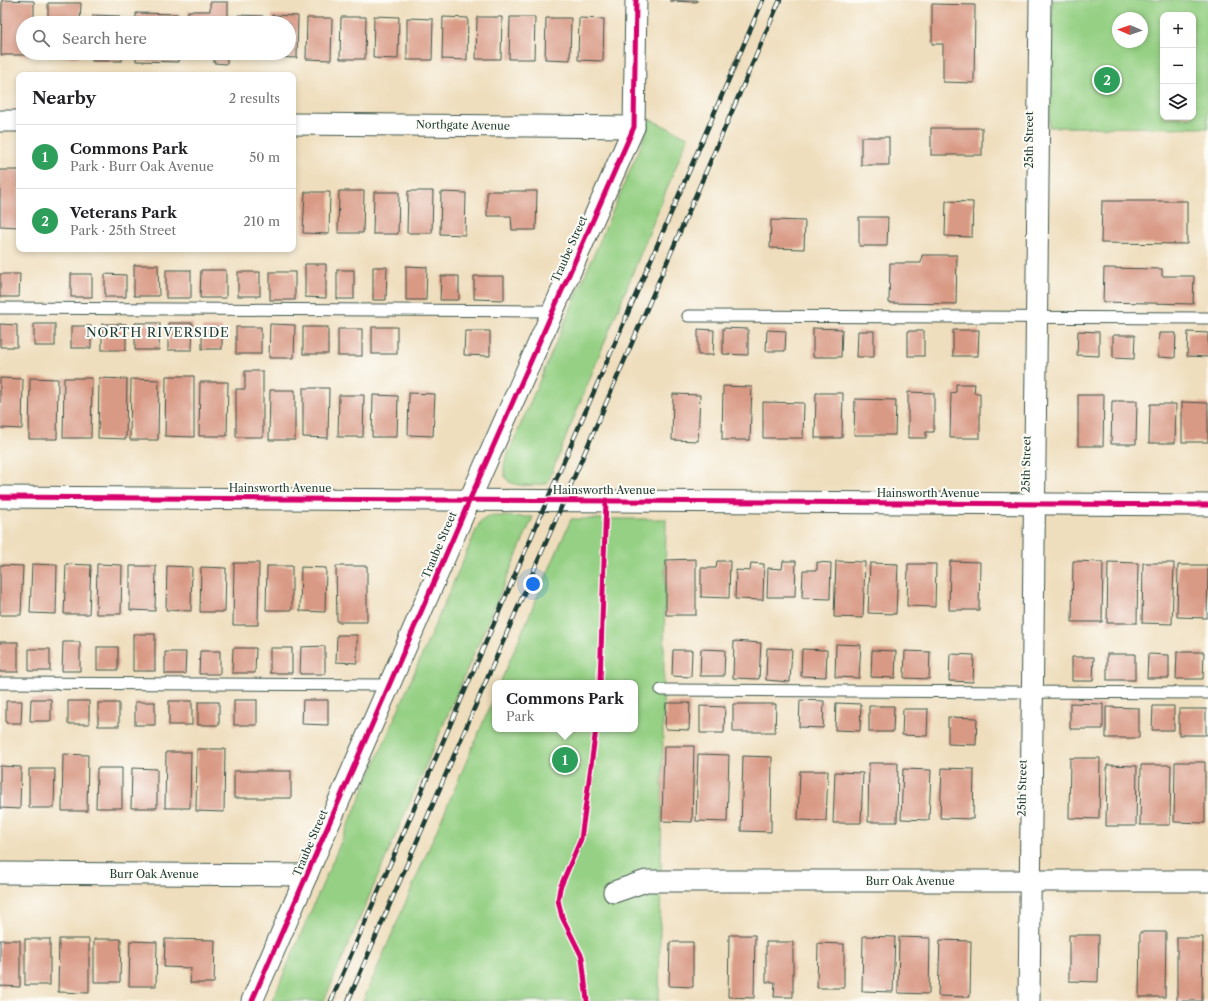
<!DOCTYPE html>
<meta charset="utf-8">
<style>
body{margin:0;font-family:"Libre Caslon Text",serif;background:#f2f2f2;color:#202124}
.controls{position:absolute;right:12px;top:12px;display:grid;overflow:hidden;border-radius:8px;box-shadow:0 2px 6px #0003}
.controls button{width:36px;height:36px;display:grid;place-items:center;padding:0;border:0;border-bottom:1px solid #e0e0e0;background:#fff;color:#202124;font:20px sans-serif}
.compass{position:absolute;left:1112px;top:12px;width:36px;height:36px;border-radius:50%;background:#fff;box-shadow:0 2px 6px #0003;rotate:272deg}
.you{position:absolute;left:533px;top:584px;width:14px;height:14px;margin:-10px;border:3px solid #fff;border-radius:50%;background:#1a73e8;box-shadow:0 0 0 6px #1a73e833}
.badge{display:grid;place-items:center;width:26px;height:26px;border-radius:50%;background:#1f6fb2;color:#fff;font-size:13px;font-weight:700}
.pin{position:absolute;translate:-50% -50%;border:2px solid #fff;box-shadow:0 1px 4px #0006}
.popup{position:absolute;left:492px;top:680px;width:146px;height:52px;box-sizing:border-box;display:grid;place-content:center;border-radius:8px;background:#fff;filter:drop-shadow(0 1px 3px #0005);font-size:13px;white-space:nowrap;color:#757577}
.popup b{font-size:15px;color:#202124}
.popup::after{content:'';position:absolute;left:50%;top:100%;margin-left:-8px;border:8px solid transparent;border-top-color:#fff}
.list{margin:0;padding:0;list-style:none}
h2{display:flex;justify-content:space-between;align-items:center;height:52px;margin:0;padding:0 16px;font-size:17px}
h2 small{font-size:13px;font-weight:400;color:#757577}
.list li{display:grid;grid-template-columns:26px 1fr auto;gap:12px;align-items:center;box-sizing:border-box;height:64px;padding:0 16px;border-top:1px solid #e0e0e0}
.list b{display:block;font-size:15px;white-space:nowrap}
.list p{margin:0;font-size:13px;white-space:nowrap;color:#757577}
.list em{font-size:13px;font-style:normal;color:#757577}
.icon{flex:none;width:22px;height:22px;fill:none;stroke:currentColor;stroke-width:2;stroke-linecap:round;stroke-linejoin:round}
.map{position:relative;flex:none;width:1208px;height:1001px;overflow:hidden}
.search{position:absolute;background:#fff;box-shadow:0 2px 6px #0003;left:16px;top:16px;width:280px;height:44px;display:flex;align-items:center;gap:10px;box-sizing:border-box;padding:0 14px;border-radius:22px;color:#757577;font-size:15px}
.panel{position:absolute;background:#fff;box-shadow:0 2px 6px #0003;left:16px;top:72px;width:280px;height:180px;border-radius:8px}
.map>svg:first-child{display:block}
.green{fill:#95d084;stroke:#5a865c;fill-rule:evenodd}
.building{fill:#d99a85}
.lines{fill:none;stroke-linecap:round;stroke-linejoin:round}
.service-casing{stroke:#3e5549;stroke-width:13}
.minor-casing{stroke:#3e5549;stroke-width:23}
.service{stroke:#fff;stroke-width:11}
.minor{stroke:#fff;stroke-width:21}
.rail-casing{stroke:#1f3d34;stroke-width:4.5}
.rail{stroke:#fdfcf7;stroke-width:3;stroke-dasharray:9;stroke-linecap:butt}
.cycleway-casing{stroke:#fdfcf7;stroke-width:8}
.cycleway{stroke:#d6006c;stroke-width:5}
.labels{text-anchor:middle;stroke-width:4;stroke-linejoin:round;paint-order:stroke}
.street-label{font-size:11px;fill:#1f3d34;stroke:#fdfcf7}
.quarter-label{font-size:13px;letter-spacing:1px;fill:#1f3d34;stroke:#fdfcf7}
</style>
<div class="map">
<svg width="1208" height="1001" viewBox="0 0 1208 1001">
<rect width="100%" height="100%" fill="#fdfcf7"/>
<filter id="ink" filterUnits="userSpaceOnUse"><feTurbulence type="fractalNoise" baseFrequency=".025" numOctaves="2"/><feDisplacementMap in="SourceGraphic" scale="8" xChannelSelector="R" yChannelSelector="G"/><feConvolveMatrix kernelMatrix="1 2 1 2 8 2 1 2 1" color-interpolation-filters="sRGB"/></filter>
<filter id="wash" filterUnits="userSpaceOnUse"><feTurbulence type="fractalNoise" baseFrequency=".012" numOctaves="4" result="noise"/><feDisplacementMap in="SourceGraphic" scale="16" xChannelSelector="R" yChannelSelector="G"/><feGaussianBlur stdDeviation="0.9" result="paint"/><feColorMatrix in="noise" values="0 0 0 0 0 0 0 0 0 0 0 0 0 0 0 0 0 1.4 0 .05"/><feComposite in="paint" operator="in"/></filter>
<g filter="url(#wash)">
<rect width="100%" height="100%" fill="#efdebd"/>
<g class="green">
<path d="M1052,0H1208V128L1049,127ZM1163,15H1193V117H1163ZM1118,18H1142V42H1118Z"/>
<path d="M647,118L688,137L547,484C527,485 498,492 505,461L647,131Z"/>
<path d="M489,516L533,517L324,1001H272L474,535L480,522Z"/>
<path d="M571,519H666L659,1001H363L495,695V729H635V683H500Z"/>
</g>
<g id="blocks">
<g class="building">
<path d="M2,0L34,1V23H23V53H33V55H1Z"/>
<path d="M670,0H697V2L670,1Z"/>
<path d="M210,2H228V23H188V11H210Z"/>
<path d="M48,3H81L80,23H48Z"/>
<path d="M932,4L975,5L974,83L943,82V44H932Z"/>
<path d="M136,13L178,14V23H136Z"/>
<path d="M93,15L119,16V23H93Z"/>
<path d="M238,15L263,16V23H237Z"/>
<path d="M272,15L298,16L297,58L272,57V53H289V23H272Z"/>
<path d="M374,16L399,17L398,59L373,58Z"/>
<path d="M341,17H366L365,59H340Z"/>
<path d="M443,17L468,18L467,60L442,59Z"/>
<path d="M477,17H502L501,59H476Z"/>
<path d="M510,17H535L534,59H509Z"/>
<path d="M307,18H332L331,60L306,59Z"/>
<path d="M407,18L433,19L432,60H407Z"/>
<path d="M546,18H571L570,60L545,59Z"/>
<path d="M579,18L604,19L603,61L578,60Z"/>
<rect x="47" y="53" width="33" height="4"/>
<rect x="92" y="53" width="30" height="8"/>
<path d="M136,53H178V62L136,61Z"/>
<path d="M214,53H227V64L214,63Z"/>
<path d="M237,53H262V58L237,57Z"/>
<rect x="931" y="128" width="51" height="27"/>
<rect x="861" y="137" width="28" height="28"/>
<path d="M0,170H19V227L0,226Z"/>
<path d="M339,191H364L363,233H338Z"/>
<path d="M408,191H433L432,233H407Z"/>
<path d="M487,191H537L536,230H512L511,216H487Z"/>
<path d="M293,192H295L294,234L293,233Z"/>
<path d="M305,192H330L329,234L303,233Z"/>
<path d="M374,192H399L398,234H373Z"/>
<path d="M441,192L466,193L465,235L440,234Z"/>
<path d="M946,201L973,202L972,237L945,236Z"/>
<path d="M1102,201H1187V244L1101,243Z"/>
<path d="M859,217H888L887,246H859Z"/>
<path d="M771,220L805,221L804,249L770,248Z"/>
<path d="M922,255H957L956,304L889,303L890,263H921Z"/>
<path d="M305,264H326V298L305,297Z"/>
<path d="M134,265H158L159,296H134Z"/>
<path d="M406,266L427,267L426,300H406Z"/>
<path d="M373,267H387L386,300H373Z"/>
<path d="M1104,268L1162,269V276H1194L1193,304L1103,302Z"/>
<rect x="166" y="270" width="25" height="28"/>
<path d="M201,270H226V298H200Z"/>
<rect x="337" y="270" width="17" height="29"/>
<rect x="238" y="272" width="22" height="24"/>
<rect x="270" y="272" width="25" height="28"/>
<path d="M0,274H20L19,297H0Z"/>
<rect x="71" y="274" width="21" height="23"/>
<path d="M105,274L126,275V297H105Z"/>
<path d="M441,276H459V300H440Z"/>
<path d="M474,276H504V300L474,299Z"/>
<path d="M135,323H160L159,350H135Z"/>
<path d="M168,323H193L192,350H168Z"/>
<path d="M0,324L17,325V347H0Z"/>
<rect x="34" y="324" width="21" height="22"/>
<rect x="102" y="324" width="24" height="26"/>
<path d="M270,324L295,325L294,358H269Z"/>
<rect x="71" y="326" width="20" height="22"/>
<rect x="202" y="327" width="20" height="22"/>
<rect x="236" y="327" width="25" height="27"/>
<rect x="303" y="327" width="25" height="27"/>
<rect x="372" y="327" width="25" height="27"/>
<path d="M723,328L748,329V355L723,354Z"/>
<path d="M813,328L842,329L841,357H813Z"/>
<rect x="338" y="329" width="24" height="27"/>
<path d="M698,329L714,330L713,355H698Z"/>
<path d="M767,330L786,331L785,351H766Z"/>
<path d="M953,330H979L978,356H953Z"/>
<path d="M465,331H490V356L464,355Z"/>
<path d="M858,331H874V357H857Z"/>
<rect x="908" y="331" width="16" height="25"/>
<path d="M1078,331L1099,332V356L1077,355Z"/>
<path d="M1188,332L1208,333V357L1187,356Z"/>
<path d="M1159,333H1176L1175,358L1158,357Z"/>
<path d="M1113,335H1135L1134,359L1113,358Z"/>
<path d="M245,371H263V437H236V389H245Z"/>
<path d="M166,376H194V437L165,436Z"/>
<path d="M0,378L23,379L22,429L0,428Z"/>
<path d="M30,378L58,379L57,439H29Z"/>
<path d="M64,378H92L91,438H63Z"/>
<path d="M99,378L127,379L126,439L98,438Z"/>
<path d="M131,379L159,380L158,440H130Z"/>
<path d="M200,382H228L227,436H199Z"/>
<path d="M956,384H975L974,393H980V438H950L951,393L956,392Z"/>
<path d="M723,386L752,387L750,440H722Z"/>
<path d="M303,388H329L328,438L303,437Z"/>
<path d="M270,390H295V440H269Z"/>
<path d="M908,392L934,393V432H926V438H908Z"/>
<path d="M409,393L435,394L433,436L408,435Z"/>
<path d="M816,393H843L842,438H815Z"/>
<path d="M673,394L700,395L698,441L672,440Z"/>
<path d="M339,395H364L363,437H338Z"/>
<path d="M373,395L398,396L397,437H372Z"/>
<path d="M1078,395H1104L1103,446H1078Z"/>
<path d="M855,399L896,400L895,435H854Z"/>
<path d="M1112,401H1137L1136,444H1111Z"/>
<path d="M763,402L804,403L803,438H763Z"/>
<path d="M1182,402L1208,403V442H1182Z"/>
<path d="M1150,404H1176L1175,443H1149Z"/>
<path d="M696,559V615H666V560Z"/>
<path d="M717,561H730L729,598L701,597V568H716Z"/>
<path d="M783,561H796L795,597H767L768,568L782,569Z"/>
<path d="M836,561L865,562L863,618L834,617Z"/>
<path d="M950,561L980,562L979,610H949Z"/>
<path d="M1073,561L1103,562L1102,622H1072Z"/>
<path d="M817,562L831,563L830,599L802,598L803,570H817Z"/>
<path d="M1108,562L1138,563L1137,623H1107Z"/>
<path d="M234,563H259L258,625H233Z"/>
<path d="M751,563L764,564L763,600L735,599L736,570L750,571Z"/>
<path d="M870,563L898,564L896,614L868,613Z"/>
<path d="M1143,563H1174L1172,624L1142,623Z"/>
<path d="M32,564L57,565L56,614L30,613Z"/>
<path d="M66,564L91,565L89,614H64Z"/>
<path d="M97,564L122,565L121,614H96Z"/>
<path d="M908,564H936L935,607L907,606Z"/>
<path d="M0,565L23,566L21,615H0Z"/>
<path d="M1178,565H1208L1207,618L1177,617Z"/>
<path d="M130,566H156L155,611L130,610Z"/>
<path d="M167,566L192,567L191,611L166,610Z"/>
<path d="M267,566H292V610H266Z"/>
<path d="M336,566H367V622H337Z"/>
<path d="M201,567L226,568L225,612H200Z"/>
<path d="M301,567L326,568L325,612L300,611Z"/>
<rect x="133" y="634" width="22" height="37"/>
<path d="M337,635H357V663L336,662Z"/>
<path d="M734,641L761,643L759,679L733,678Z"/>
<rect x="0" y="642" width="18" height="30"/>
<path d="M63,642H80V671H62Z"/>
<path d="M836,644L861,645L859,678L835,677Z"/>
<path d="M325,646V674H300L301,647Z"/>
<rect x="97" y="647" width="21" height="23"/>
<path d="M233,648H256L255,673H232Z"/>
<rect x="270" y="648" width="22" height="25"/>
<path d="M767,648L792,649L790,682L766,680Z"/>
<rect x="29" y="649" width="21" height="22"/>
<path d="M701,649L725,650L724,676H700Z"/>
<path d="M802,649L827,650L826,677L801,676Z"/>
<path d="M673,650H692L691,677L672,676Z"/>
<path d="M872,650L896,651L895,678L871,677Z"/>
<path d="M200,651H220V674H199Z"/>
<path d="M905,651L930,652L929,679L904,678Z"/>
<path d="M165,652H186L185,674H165Z"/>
<path d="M1177,652H1204L1203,679H1176Z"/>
<path d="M950,654L974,655L973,682L949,681Z"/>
<rect x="1107" y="654" width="28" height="26"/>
<path d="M1148,654L1169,655V678H1147Z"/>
<path d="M1072,657H1094L1093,681H1072Z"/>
<path d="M31,699H51V721H30Z"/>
<rect x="234" y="700" width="23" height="25"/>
<path d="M303,700H328V725L302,724Z"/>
<path d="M800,700L824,701L823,728L799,727Z"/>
<path d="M6,701H22L21,723H6Z"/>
<rect x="68" y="701" width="21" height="23"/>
<rect x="169" y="701" width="23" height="24"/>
<rect x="135" y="702" width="20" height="23"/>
<rect x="198" y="702" width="21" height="23"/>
<rect x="98" y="703" width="21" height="23"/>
<path d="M666,703H690L689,730L665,729Z"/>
<path d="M836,703L861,704L860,731L835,730Z"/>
<path d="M1070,703L1103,704V729H1070Z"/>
<path d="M733,704H776L775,732H733Z"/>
<path d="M700,706L725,707L724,733H700Z"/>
<path d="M869,706H894L893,732H869Z"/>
<path d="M1153,706H1174V730H1152Z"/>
<path d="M1106,707L1139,708V738H1106Z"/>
<path d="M903,709H928L927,736L902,735Z"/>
<rect x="1179" y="709" width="27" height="26"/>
<path d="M948,717L977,718L976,745L948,744Z"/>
<path d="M664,746H694L692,822L662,821Z"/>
<path d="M197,749H225L224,812L196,811Z"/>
<path d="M166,752H191L190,808H165Z"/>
<path d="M63,754L88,755L87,811H62Z"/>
<path d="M698,754L729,755L727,822L696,821Z"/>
<path d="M743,756L772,757L771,832L741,831Z"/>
<path d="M1070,758H1100L1099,819L1069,818Z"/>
<path d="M1175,762H1205V823L1174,822Z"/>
<path d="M869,763H898L897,822H868Z"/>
<path d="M1107,765L1137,766L1136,826H1106Z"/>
<path d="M1141,765H1171L1170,825H1140Z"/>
<path d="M0,766L21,767L20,809L0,808Z"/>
<path d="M97,768H122V808H96Z"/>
<path d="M132,768L157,769V808H131Z"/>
<path d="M942,768L974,769L973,819L940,818Z"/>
<path d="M29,769H55L54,808H29Z"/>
<path d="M903,769L931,770L929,820L901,819Z"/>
<rect x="234" y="771" width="57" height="27"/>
<path d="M800,771H828L826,821L798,820Z"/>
<path d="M835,772L863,773L861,823H833Z"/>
<path d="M1140,932H1166L1165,997H1139Z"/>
<path d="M729,935H755L754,998L728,997Z"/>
<path d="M1069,935H1099L1098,982L1069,981Z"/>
<path d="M863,936L895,937L893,992L862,991Z"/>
<path d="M899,937L930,938L929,994L898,993Z"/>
<path d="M1177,937H1203L1202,1001H1177Z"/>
<rect x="25" y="939" width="25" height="46"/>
<path d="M59,939H89V993L58,992Z"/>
<path d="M94,939H121L120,982H94Z"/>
<path d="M165,939L215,940L214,983H190L191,968L164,967Z"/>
<path d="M0,940H20V987L0,986Z"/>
<path d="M940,940L971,941L970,997L938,996Z"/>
<path d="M130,941L157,942L156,986H129Z"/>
<path d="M670,942H693V987L669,986Z"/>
<path d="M766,942H793V997H774L775,982H766Z"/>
<path d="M818,943L844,944V988H817Z"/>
</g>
</g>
</g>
<g filter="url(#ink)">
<use href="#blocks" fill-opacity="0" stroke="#3e5549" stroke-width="1"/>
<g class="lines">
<defs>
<g id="service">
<path d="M0,308L553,311"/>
<path d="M688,316L1208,318"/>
<path d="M0,683L389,685"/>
<path d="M661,690L1208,693"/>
</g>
<g id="minor">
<path d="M0,121H19"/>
<path d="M293,124L634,127"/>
<path d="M0,497L1208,505"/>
<path d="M0,873L307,875"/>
<path d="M614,892L646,881H1208"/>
<path d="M252,1001L470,499L634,127L636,0"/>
<path d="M1029,1001L1040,0"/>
</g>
</defs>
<use href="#service" class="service-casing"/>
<use href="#minor" class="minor-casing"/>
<use href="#service" class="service"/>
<use href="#minor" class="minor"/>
<defs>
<g id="rail">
<path d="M331,1001L763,0"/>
<path d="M348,1001L780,0"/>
</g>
</defs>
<use href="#rail" class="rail-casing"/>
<use href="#rail" class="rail"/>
<defs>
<g id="cycleway">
<path d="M0,497L1208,505"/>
<path d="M600,683L606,500"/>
<path d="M252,1001L470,499L634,127L636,0"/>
<path d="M587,1001L582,957L562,917L558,900L560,888L581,839L596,729"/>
</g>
</defs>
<use href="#cycleway" class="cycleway-casing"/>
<use href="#cycleway" class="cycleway"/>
</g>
</g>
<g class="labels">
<g class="street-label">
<text transform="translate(463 125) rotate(1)" y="4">Northgate Avenue</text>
<text transform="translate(1029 140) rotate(-90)" y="4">25th Street</text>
<text transform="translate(569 249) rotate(-66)" y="4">Traube Street</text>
<text transform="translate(1026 464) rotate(-89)" y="4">25th Street</text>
<text x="280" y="492">Hainsworth Avenue</text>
<text x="604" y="494">Hainsworth Avenue</text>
<text x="928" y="497">Hainsworth Avenue</text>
<text transform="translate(439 545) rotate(-67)" y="4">Traube Street</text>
<text transform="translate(1022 788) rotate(-89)" y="4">25th Street</text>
<text transform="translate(310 843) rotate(-67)" y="4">Traube Street</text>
<text x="154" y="878">Burr Oak Avenue</text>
<text x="910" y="885">Burr Oak Avenue</text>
</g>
<g class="quarter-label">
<text x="158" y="337">NORTH RIVERSIDE</text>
</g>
</g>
</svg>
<div class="controls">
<button>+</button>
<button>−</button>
<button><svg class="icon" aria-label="layers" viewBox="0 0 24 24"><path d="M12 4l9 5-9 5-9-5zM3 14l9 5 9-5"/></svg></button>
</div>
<svg class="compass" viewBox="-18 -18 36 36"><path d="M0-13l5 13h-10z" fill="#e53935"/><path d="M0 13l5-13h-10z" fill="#757577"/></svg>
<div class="you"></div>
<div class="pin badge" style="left:565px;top:760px;background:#2e9e5b">1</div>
<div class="popup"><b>Commons Park</b>Park</div>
<div class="pin badge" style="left:1107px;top:80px;background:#2e9e5b">2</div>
<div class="search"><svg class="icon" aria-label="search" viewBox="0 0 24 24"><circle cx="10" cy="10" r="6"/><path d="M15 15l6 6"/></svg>Search here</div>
<section class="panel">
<h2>Nearby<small>2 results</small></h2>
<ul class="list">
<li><span class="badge" style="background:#2e9e5b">1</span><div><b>Commons Park</b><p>Park · Burr Oak Avenue</p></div><em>50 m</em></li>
<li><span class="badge" style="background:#2e9e5b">2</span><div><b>Veterans Park</b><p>Park · 25th Street</p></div><em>210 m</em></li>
</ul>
</section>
</div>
